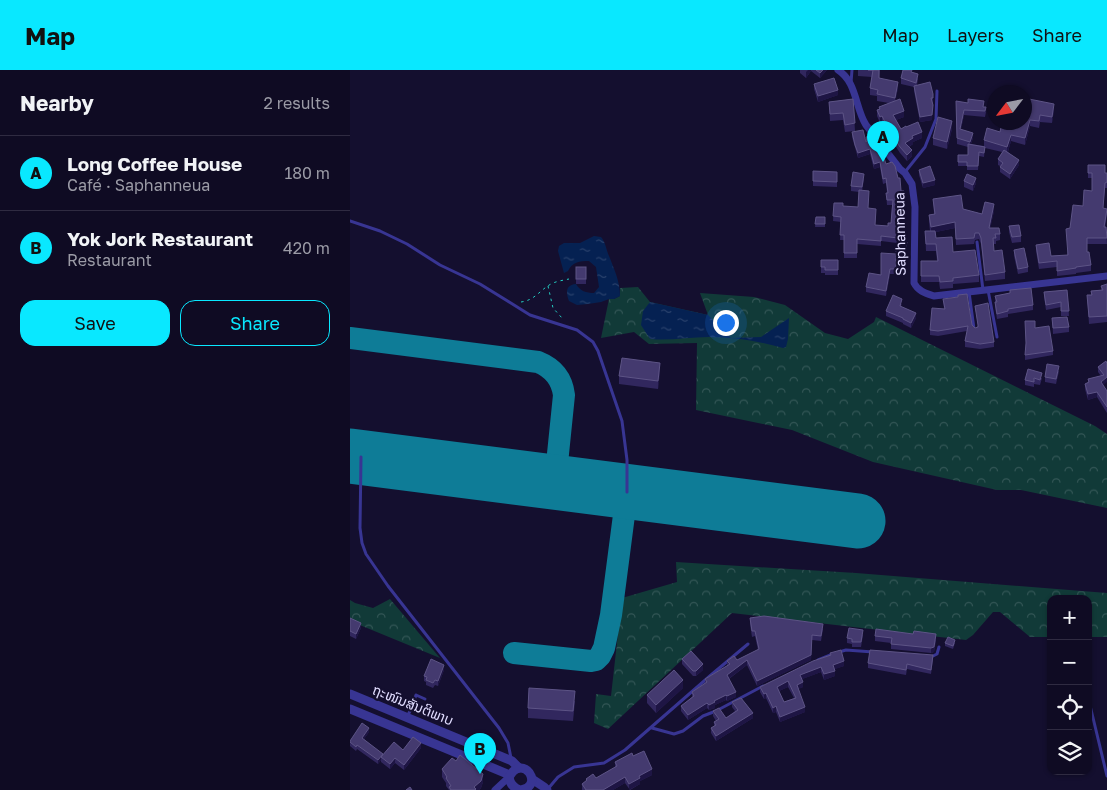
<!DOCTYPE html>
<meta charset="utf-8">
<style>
body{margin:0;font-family:"Golos Text","Noto Sans Lao",sans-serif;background:#1d1930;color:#f1f3f6}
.controls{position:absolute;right:15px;bottom:15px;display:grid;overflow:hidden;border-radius:10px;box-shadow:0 1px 4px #0004}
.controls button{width:45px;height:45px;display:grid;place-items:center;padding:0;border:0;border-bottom:1px solid #2f2b41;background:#0f0b23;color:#f1f3f6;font:25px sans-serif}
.compass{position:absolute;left:637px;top:15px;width:45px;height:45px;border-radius:50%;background:#0f0b23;box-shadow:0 1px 4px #0004;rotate:238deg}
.you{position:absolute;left:375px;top:252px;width:18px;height:18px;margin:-12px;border:4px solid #fff;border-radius:50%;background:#1a73e8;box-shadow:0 0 0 8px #1a73e833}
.badge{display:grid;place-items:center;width:32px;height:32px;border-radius:50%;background:#09e8ff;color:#111;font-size:16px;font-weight:700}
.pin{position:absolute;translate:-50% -41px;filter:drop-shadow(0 1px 2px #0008)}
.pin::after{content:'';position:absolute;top:26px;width:18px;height:15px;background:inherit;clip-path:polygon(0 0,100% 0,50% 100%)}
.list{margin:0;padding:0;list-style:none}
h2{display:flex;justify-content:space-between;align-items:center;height:65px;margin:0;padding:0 20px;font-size:21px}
h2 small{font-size:16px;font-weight:400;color:#9b9ba6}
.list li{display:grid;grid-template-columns:32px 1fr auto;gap:15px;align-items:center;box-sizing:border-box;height:75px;padding:0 20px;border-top:1px solid #2f2b41}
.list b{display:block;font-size:19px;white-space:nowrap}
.list p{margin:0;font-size:16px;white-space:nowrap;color:#9b9ba6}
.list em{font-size:16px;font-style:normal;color:#9b9ba6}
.actions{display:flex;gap:10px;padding:15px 20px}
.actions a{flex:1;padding:11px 0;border:1px solid #09e8ff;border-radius:15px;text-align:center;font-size:18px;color:#09e8ff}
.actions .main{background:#09e8ff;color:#111}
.icon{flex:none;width:28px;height:28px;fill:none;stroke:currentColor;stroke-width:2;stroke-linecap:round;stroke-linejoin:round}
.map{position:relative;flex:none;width:757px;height:720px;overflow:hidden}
header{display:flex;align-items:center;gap:30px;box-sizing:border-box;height:70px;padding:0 25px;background:#09e8ff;color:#111}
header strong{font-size:24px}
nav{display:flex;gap:28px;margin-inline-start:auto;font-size:18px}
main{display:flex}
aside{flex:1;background:#0f0b23}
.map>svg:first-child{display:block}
.forest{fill:url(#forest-crowns)}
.water{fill:url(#water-ripples)}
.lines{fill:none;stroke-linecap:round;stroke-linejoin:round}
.taxiway{stroke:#0e7c97;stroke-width:22}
.runway{stroke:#0e7c97;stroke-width:55}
.path{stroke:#23cdc2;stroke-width:1;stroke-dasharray:2.5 4;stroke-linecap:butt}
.service{stroke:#383593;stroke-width:3}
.minor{stroke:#383593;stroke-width:7}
.tertiary{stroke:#383593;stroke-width:9}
.wall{fill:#31275e;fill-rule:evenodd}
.shaded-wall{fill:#1e1544}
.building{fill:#443a6f;stroke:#5d5486;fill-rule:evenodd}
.labels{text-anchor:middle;stroke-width:4.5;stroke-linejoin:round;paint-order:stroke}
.street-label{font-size:14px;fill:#e1ddff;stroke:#140f2f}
</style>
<header>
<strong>Map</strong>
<nav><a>Map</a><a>Layers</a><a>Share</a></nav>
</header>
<main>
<aside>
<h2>Nearby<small>2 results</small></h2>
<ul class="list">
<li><span class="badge">A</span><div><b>Long Coffee House</b><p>Café · Saphanneua</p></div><em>180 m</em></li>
<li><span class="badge">B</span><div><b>Yok Jork Restaurant</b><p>Restaurant</p></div><em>420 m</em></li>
</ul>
<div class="actions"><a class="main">Save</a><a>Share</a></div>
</aside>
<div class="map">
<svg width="757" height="720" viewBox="0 0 757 720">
<defs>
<pattern id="forest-crowns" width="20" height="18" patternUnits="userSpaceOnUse" patternTransform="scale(1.25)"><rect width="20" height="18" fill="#113a38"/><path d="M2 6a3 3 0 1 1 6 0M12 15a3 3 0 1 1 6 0" fill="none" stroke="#335656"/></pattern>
<pattern id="water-ripples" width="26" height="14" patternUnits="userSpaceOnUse" patternTransform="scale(1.25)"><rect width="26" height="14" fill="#052152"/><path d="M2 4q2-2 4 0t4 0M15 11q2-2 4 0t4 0" fill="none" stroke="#29416c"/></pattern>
</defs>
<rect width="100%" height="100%" fill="#140f2f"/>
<g class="forest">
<path d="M288,217L300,232L358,245L350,223L404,227L435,235L475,263L498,269L524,252L526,247L745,356L757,364V438L671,420H647L523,392L442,360L346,340L347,273L299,274L284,262L251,268L259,229H264L270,226V218Z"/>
<path d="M326,492L506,503L757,523V567H738V529H701V567H680L650,542H643L623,565L616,570L382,543L258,659L244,653L246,624L261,626L272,528L327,512Z"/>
<path d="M40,529L90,588L0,551V530L5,533L23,538Z"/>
</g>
<g class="water">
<path d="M244,166L251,167C256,173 256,180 259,186C264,199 270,211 270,226L264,229H259L251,232L238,234L227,235L219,231C216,223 215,215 226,214C230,221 236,223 244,223L249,217L246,197L239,191C229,191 222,192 218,201L214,203L208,181L209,176L214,173H230Z"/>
<path d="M300,232L358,245L381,268L411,267L439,248L438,269L436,277L433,278C409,271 383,267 359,267C339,267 320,271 300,269L291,255L293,241Z"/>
</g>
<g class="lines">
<g class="taxiway">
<path d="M0,268L188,292C203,298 212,309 214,325L205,413"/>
<path d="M164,583L241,591L246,590L250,586L254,578L261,545L277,422"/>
</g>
<path class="runway" d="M0,386L508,451"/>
<g class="path">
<path d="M198,216L203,238L212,248"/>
<path d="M171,232C186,230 190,219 203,213C208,211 214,210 219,209"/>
</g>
<g class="service">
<path d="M501,13L502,0"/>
<path d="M555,102L575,77L586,49L587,21"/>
<path d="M0,151L30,161L57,174L90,195L130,214L180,245L227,260L243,272L248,281L272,351L277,390V422"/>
<path d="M627,172L633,220"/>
<path d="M638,220L647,267"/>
<path d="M619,222L624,259"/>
<path d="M11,387L10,458L12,473L16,484L38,516L149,658L158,673L161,688"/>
<path d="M489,582L496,580L523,582"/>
<path d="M581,587L587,584L589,577"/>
<path d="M468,590L483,584"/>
<path d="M738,627L757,706"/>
<path d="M57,647L61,639L66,625L75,629"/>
<path d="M302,658L324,664L333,661L353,646L366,641L413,616"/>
<path d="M197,720L208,707L224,697L254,693L275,680L361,605L398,574"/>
</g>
<g class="minor">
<path d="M488,0C507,12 505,38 516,55L550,99L555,103L562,114L565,137L564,213C568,221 575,223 584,226L757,206"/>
<path d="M145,720L159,707"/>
</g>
<g class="tertiary">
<path d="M0,624L162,691L169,698"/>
<path d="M0,639L160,705"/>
<path d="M182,709L194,717L197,720"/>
<path d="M170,720C163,718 160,714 159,707C173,682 195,716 171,720"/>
</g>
</g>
<g class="wall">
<path d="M450,0H477L470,8L461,1L456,8L450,3Z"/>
<path d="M508,0H530L529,8L548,18L545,31L554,47L546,50L551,59L556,57L572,68L563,72V74L559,77L562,86L557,91L550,83L540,68L532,52L530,53L527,46V40L529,39V37L539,33L527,31V26L520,25V18L522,7L508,6Z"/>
<path d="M563,2L568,9L567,15L583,24L582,50L570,52L564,21V17L551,14V8Z"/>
<path d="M464,14L488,25L468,32L464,19Z"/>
<path d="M503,29L505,61L495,62L493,50L480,51L479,32Z"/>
<path d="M606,31L634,37L636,42L635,47L614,45L611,59L623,68L621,74L634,76V70L650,62L652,52H674V32L704,40L702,53L690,52L689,58L680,56L675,75L661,71L658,82L669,95L660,109L650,102V96L648,95V89L652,82L635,78L634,87L629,86L628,100H617V96H608V85H618V77L607,74Z"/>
<path d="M602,59L597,79L583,75V68Z"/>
<path d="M502,62L516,72V67L526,79L536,94L554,136L552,154L555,160L554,171L557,177L555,188L546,187V204H540L536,226L516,222V217L531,205L546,184L547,173L531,171V176L507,174V188H494V170H490L491,152L483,151L484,133L493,136L508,137L509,122L501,121V116L514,109L512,121L518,138L526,144L525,155L538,156L541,153L542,135H537L536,123H537L536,113L533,114L530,97L524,99L520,84L508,88L502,67Z"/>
<path d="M738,95L755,103H757V118H755L753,138L757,144L755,157H756L757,174H737V182L741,195V201L726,203V204L707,206V197L689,199L686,181V175L701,186L717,185L720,158L742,121V108H738Z"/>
<path d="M569,100L585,115L573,118L569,105Z"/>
<path d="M463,101L487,102V117L463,116Z"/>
<path d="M614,111L626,113L623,121L614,117Z"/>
<path d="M583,129L613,139L632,144L644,141L640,158L650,164V170L646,171V174H643L644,181L655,202V209L635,211L631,174L629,169L625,170L624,174L606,175L605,158L586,162V168L603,182L629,205V212L603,214V218L590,219L589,212H571V191H587L586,181H576L575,161H580L579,152V145L584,144Z"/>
<path d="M466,147H475V157H465Z"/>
<path d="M659,156L671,166V172L662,173L659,162Z"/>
<path d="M664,180L678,197V202L668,204L664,186Z"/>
<path d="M471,190H488V205H475V203H471Z"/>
<rect x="226" y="197" width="10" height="17"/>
<path d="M757,214V252L739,254L737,225H741V221L751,220V216Z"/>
<path d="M660,220L683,235V240L658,244V247L647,249L645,237V226L660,223Z"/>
<path d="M717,220L719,246H711V237L696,240L694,227V222Z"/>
<path d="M593,229L625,258L628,256L625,236L644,272V277L630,279L615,277V271L617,261L588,266L580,265V260L594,239Z"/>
<path d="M552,234L551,236L566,248L561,258L553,254V253L536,246V241Z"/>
<path d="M702,248L719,257V262L703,264Z"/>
<path d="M685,258L703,281V285L675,290V285Z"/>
<path d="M756,291L753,315L757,321V343L747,327L738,330L735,319V314L738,313V309L751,306L748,302V297Z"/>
<path d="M310,301L308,319L269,314V306Z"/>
<path d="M709,301L706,314L695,312V307Z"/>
<path d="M692,308L690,315L684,314V317L675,315V310Z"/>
<path d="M0,548L11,558L6,569L0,566Z"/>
<path d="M400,548L473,559L471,571L462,570L461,590L407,616L397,595L379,609L386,627L377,631L376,630L365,635V638L359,640L357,638L338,650L331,641V636L342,627V622L355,613V609L377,596V591L387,590L408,580L405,566L402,567L400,554Z"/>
<path d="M513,565L511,577H502V574L497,573V568Z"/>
<path d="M525,566L586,570L584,582L581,583L541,579V573L525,571Z"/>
<path d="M595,573H605L603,579L595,576Z"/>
<path d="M480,583L494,596L484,599L485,606L474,610L471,602L452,609L453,617L448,619L455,642L430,652L426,642L423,643L416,628L414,629L410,622V617L480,586ZM438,617L444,628L434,632L429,621Z"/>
<path d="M332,589L353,600L346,606H343L332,594Z"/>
<path d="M583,590L581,604L557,599L556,605L518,598V593Z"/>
<path d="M94,600L88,616L85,615L83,618L76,615V612L74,611V606Z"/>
<path d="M333,618L306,643L297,633V625Z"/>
<path d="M225,631L223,651L178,648V638Z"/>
<path d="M382,632L403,648L366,671L361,663V658L364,656V652L366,651L363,646V641L376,648L385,641L382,637Z"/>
<path d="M19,662L14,669L33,685L53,680L71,678L54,700L45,693L40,699L31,692V690L28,694L7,679L6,681L0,676V671Z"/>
<path d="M283,686L302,705L290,711V714L280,720L275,713L263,720H232V714L236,711V709L246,708L265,698V692Z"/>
<path d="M92,699L133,712L131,718L129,720H99L96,716V713L92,707Z"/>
</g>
<g class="shaded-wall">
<path d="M458,0H461V1L456,8V2Z"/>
<path d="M473,0H477L470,8V3Z"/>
<path d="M548,12V18L545,34V28Z"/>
<path d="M488,20V25L468,32V26Z"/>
<path d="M704,34V40L702,53V47Z"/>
<path d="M583,35L582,50L570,52V47Z"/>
<path d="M614,40V45L610,64V59Z"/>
<path d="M554,41V47L543,51V45Z"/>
<path d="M532,46V52L530,53V47Z"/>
<path d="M680,50V56L675,75V68Z"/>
<path d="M602,51V59L597,79V72Z"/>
<path d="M572,62V68L563,72V74L555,79V73L562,66Z"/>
<path d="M623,63V68L620,77V72Z"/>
<path d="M661,65V71L657,84V77Z"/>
<path d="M520,79V84L508,88V83Z"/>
<path d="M562,80V86L557,91V85Z"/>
<path d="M669,90V95L660,109V104Z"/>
<path d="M530,92V97L524,99V94Z"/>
<path d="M626,108V113L623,121V115Z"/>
<path d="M585,110V115L573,118V113Z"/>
<path d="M644,134V141L639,165V158Z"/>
<path d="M605,152V158L581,163V157Z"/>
<path d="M540,199V204L536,226V221Z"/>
<path d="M566,243V248L561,258V253Z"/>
<path d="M310,293V301L308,319V311Z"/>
<path d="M757,307V312L751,317V312Z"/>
<path d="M747,322V327L738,330V324Z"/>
<path d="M11,553V558L6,569V564Z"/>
<path d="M586,564L584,582L581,583V578Z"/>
<path d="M462,565L461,590L407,616V611Z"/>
<path d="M397,590V595L377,610V605Z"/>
<path d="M494,591V596L483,600V595Z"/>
<path d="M353,594V600L346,606V601Z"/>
<path d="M94,595V600L88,616V611Z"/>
<path d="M471,597V602L450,610V605Z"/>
<path d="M485,601V606L474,610V604Z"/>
<path d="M333,610V618L306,643V635Z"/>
<path d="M438,611V617L427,622V617Z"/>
<path d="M453,612V617L447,620V615Z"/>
<path d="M386,622V627L377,631V626Z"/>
<path d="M416,623V628L414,629V624Z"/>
<path d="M376,625V630L365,635V638L359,640V635L364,631Z"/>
<path d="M357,633V638L338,650V645Z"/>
<path d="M426,636V642L423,643V638Z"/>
<path d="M455,637V642L430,652V647Z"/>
<path d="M403,643V648L366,671V666Z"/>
<path d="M19,658V662L12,672V668Z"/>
<path d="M71,673V678L54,700V695Z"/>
<path d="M33,684L31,687V690L28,694V690Z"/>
<path d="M45,688V693L40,699V694Z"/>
<path d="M302,699V705L290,711V714L279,720V714L289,706Z"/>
<path d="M133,704V712L131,718L129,720H124V717Z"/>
<path d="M275,707V713L263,720H253Z"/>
</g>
<g class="building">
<path d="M466,0H473L470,3Z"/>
<path d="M518,0H529V8L548,12L545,28L527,24L528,20L520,18L523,0Z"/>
<path d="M553,0H562L561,2L568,4L566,13L551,8Z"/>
<path d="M484,8L488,20L468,26L464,14Z"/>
<path d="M580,12L583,24V28H581L583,35L582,45L570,47L564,16Z"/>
<path d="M503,29L505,53L495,55L493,43L480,44L479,32Z"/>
<path d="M550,29L554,41L543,45L551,59L556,56V57L568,52L572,62L562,66L563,68L555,73L562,80L557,85L550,77L540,62L532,46L530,47L527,40L530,39L529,37Z"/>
<path d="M618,29L634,31L633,37H636L635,41L614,40L610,59L623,63L620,72L607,68L606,31L618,33Z"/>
<path d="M679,29L704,34L702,47L690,45L689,51L680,50L675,68L661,65L657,77L634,70L637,58L650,62L652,52H674V32L678,33Z"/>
<path d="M588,47L602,51L597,72L583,68Z"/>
<path d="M513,60L516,72L517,71L516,67L521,66L526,79L531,78L536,94L542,92L545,96L548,108H550L551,121H554V130L551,154H555L554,171L557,172L555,183L546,182L548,168L531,166V171L507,169V183H494V165H490L491,147L483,146L484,133H493V136L508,137L509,120L519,121L518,138L526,139L525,155L538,156V153H541L543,130H537L536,123H538L536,108L533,109L530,92L524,94L520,79L508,83L505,75L502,62Z"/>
<path d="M618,74L635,77L634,83L629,82L628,96H617V92H608V85H618Z"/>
<path d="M654,80L669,90L660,104L650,97L653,93L648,89Z"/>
<path d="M738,95H755V103H757V112L755,113L753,138L757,139L754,157H756L757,168H737V182H739L741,195L726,197V198L707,201V191L689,193L686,175L699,173L701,186L718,185L716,159L720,158L723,135L733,136L734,120L742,121V103H738Z"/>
<path d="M580,96L585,110L573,113L569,100Z"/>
<path d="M463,101L487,102V112L463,111Z"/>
<path d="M503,102L514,104L512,117L501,116Z"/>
<path d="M617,104L626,108L623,115L614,111Z"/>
<path d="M611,125L613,139L632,144L635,132L644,134L639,158H649L650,164H645L646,168H643L644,181L652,180L655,202L635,205L631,168L629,163H625L624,168L606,169L605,152L581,157L579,145L585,144L583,129Z"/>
<path d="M466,147H475V154H465Z"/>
<path d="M669,155L671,166L662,167L659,156Z"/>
<path d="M575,161H585L586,168L602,167L603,182L625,180L629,205L603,208V211L590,212L589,206H571V191H588L586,174H576Z"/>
<path d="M674,178L678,197L668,199L664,180Z"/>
<path d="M531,183L546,184V199H540L536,221L516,217L519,203L531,205Z"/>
<path d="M471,190H488V200H475V197H471Z"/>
<rect x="226" y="197" width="10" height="12"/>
<path d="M757,214V246L739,247L737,225H742L741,221L753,220L751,216Z"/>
<path d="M681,218L683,235L658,239V241L647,244L645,232H647L645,226L660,223V220Z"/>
<path d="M717,220L719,241H711V232L696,235L694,222Z"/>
<path d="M617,224L622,255L625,258L628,257V255L625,236L638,233L644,272L630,274L615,271L618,256L588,261L580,260L582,238L595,239L593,229L608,227V225Z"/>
<path d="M543,225L552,229L550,236L566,243L561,253L553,249V248L536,241Z"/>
<path d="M717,247L719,257L703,258L702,248Z"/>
<path d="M675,251H685V258L699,256L703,281L675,285L676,273Z"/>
<path d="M272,288L310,293L308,311L269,306Z"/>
<path d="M756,291L757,294V307L751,312L757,321V337L747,322L738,324L735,314L739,312L738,309L754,305L748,297Z"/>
<path d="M697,294L709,296L706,309L695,307Z"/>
<path d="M678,299L692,303L690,310L684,308V312L675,310Z"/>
<path d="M414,546L473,554L471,566L462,565L461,585L407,611L397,590L377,605L386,622L377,626L376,625L364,631L365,632L359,635L357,633L338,645L331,636L344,626L342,622L357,612L355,609L380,594L377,591L384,586L387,590L409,579L405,561H402L400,548Z"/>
<path d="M0,548L11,553L6,564L0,561Z"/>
<path d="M499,558L513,560L511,572H502V569L497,568Z"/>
<path d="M526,559L563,564L564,561L586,564L584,577L581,578L541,574L542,568L525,566Z"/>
<path d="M598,567L605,570L603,576L595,573Z"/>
<path d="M491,580L494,591L483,595L485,601L474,604L471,597L450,605L453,612L447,615L455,637L430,647L426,636L423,638L416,623L414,624L410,617L463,591L481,585L480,583ZM438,611L446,628L434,632L427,617Z"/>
<path d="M520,580L583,585L581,600L557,594L556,600L518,593Z"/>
<path d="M341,581L353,594L346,601H343L332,589Z"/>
<path d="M81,589L94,595L88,611L85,610L83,613L76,610L77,607L74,606Z"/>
<path d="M324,600L333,610L306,635L297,625Z"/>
<path d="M179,618L225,621L223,641L178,638Z"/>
<path d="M391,628L403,643L366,666L361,658L366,655L364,652L369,649L363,641L369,638L376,648L388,640L382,632Z"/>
<path d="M12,653L19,658L12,668L33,684L28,690L7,675L6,677L0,672V671Z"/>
<path d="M63,667L71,673L54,695L45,688L40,694L31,687L44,672L53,680Z"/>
<path d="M294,681L302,699L289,706L290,708L279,714L275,707L253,720H236L232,714L237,710L236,709L243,704L246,708L267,696L265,692L282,683L283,686Z"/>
<path d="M110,685L133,704L131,711L124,717L126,719L125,720H101L99,717L101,716L96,708L97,707L92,699L102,688L106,691Z"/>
<path d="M60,717L62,720H56Z"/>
</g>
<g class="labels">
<g class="street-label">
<text transform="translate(550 164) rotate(-91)" y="5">Saphanneua</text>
<text transform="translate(63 635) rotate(22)" y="5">ຖະໜົນສັນຕິພາບ</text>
</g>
</g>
</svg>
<div class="controls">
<button>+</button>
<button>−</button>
<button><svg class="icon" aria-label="locate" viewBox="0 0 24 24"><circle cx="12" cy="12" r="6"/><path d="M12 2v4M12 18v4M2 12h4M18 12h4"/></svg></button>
<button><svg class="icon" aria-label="layers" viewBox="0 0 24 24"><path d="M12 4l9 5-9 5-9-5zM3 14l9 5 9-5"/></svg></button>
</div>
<svg class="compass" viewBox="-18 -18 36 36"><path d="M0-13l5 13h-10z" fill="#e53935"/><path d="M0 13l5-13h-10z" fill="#9b9ba6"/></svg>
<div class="you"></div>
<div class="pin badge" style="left:533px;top:92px">A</div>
<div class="pin badge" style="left:130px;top:704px">B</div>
</div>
</main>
